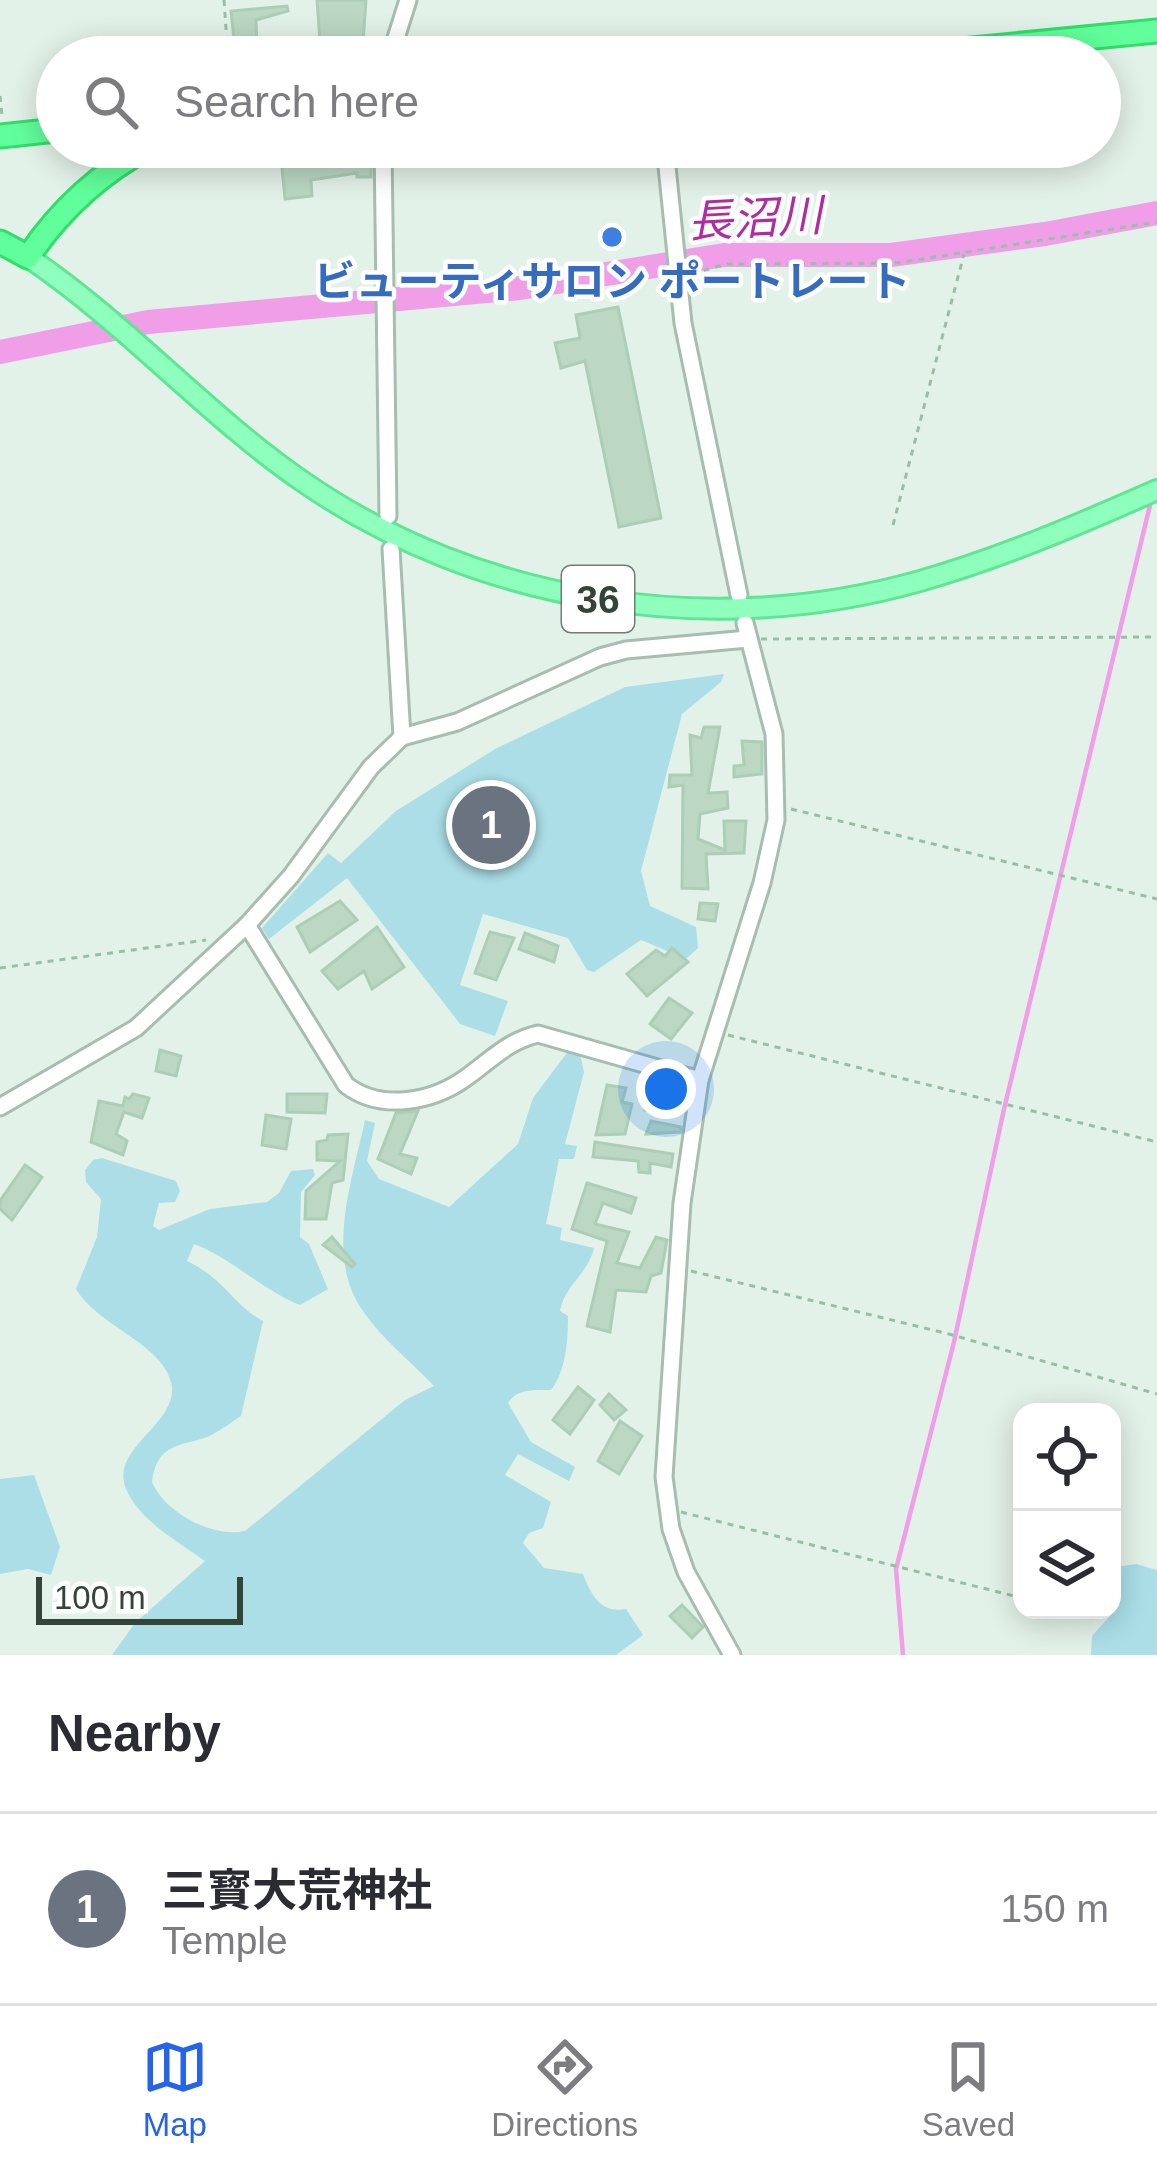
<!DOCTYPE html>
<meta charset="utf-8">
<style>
body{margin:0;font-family:Helvetica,"Noto Sans JP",sans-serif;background:#f7f7f7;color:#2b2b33}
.controls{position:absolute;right:36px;bottom:36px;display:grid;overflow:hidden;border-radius:24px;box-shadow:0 6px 30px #0003}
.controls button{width:108px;height:108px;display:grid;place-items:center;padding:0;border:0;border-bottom:3px solid #e1e1e2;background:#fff;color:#2b2b33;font:60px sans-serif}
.scale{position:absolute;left:36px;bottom:30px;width:207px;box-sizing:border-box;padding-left:12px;border:6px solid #334439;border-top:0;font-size:33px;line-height:42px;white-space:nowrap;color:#334439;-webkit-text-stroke:9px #fff;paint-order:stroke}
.you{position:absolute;left:666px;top:1089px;width:42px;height:42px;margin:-30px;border:9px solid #fff;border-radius:50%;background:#1a73e8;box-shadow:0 0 0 18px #1a73e833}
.badge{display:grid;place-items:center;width:78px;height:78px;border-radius:50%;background:#2563eb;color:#fff;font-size:39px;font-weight:700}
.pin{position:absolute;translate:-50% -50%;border:6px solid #fff;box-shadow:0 3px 12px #0006}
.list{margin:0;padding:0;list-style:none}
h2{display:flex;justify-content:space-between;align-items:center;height:156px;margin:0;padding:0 48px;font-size:51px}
h2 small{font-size:39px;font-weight:400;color:#7c7c81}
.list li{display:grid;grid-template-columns:78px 1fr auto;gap:36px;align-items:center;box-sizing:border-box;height:192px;padding:0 48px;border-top:3px solid #e1e1e2}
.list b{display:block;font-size:45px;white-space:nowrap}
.list p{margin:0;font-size:39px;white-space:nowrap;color:#7c7c81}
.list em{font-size:39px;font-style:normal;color:#7c7c81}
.icon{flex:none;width:66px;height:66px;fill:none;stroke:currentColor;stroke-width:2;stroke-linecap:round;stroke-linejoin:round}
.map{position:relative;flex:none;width:1157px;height:1655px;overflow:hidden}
.search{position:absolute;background:#fff;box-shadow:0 6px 30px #0003;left:36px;right:36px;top:36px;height:132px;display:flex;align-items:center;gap:30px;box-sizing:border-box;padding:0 42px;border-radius:66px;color:#7c7c81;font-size:45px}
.sheet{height:348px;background:#fff}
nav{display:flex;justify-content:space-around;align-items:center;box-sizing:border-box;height:168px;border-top:3px solid #e1e1e2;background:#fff;font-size:33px;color:#7c7c81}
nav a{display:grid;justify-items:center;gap:6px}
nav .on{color:#2563eb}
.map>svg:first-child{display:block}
.green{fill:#abdee7}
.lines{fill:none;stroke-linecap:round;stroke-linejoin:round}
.stream{stroke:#f19ee8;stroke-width:4.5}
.river{stroke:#f19ee8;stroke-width:24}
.building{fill:#bcd7c4;stroke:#acceb7;stroke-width:3}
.minor-casing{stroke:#a6bdaf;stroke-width:21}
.major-casing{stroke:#5fe594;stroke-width:24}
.highway-casing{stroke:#30df6a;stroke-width:27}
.path{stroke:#97bfa5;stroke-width:3;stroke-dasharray:6 6;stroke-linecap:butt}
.minor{stroke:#fff;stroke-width:15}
.major{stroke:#8fffbe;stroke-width:18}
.highway{stroke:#61ff9b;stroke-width:21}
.shop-dot{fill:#3f7fe0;stroke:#fff;stroke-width:4.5}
.labels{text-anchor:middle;stroke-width:9;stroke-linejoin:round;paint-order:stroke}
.shield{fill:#fff;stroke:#707c74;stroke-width:3}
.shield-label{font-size:39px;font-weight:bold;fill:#334439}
.shop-label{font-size:42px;font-weight:bold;fill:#366cbe;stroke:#fff}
.water-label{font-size:45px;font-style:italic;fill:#b12ca0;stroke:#fff}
</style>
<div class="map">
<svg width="1157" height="1655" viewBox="0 0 1157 1655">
<rect width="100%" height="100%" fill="#e3f2e9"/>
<g class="green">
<path d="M724,674L721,682L682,714L641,871L650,906L696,927L698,948L686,959L641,940L594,972L587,970L568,938L483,914L460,985L508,1001L495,1036L460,1024L347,878L269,939L262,928L328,853L341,863L396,811L495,749L625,687Z"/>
<path d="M569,1050L580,1054L584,1072L565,1144L577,1146L574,1159H559L546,1224L562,1228L560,1240L594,1248C588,1274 564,1286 560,1311L568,1316C568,1341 566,1371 551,1390C535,1390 517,1388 508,1403L531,1442L575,1467L569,1481L518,1454L505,1475L551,1502L543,1528L529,1533L523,1543L544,1568L583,1574C591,1595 601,1614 626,1609L643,1635L616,1655H112L135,1623L205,1561C179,1542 143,1523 128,1493C103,1448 186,1423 170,1379C158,1342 97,1325 76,1289L97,1237L101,1199L86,1182L85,1170L93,1160L102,1158L176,1181L180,1191L175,1202L159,1203L153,1226L159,1230L210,1209L267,1202L279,1193L291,1171L313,1169L315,1175L301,1192L300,1237L309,1244L328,1289L300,1305C262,1290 233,1259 194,1244L187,1261C225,1279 232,1304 263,1321L241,1416C230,1423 219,1432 207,1437C179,1447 157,1443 152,1482C165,1513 213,1538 245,1531L405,1400L434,1386C411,1362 382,1339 363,1311C324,1257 353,1178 365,1120L375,1123L367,1161L379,1179L449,1207L518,1144L533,1098Z"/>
<path d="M34,1475L60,1547L51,1575L28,1569L0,1574V1479Z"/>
<path d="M1136,1564L1157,1570V1655H1091L1092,1636L1119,1606L1112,1573L1116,1567Z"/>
</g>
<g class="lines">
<path class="stream" d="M903,1655L896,1569L954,1342L1004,1109L1152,497"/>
<path class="river" d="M0,352L148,322L520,288L724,255H891L1045,234L1157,213"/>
</g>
<g class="building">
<path d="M317,0H366L362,57H342L343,40L320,41Z"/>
<path d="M287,6L288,11L256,20L257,49H235L231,11Z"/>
<path d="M280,147H304L306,165L326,163V147H371V177H357V173L311,180L312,196L285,199Z"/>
<path d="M618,307L661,518L619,527L585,361L561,368L555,343L580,338L576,315Z"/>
<path d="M704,727H720L708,793L727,792L728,808L700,814L698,839L725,850L724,821H746L744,853L706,854L708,889L682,888L683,785L669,787L670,775H692L690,735L701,738Z"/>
<path d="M742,741L762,742V774L734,777V766L744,765Z"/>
<path d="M340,901L357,920L310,952L297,927Z"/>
<path d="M700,903L718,904L715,921L698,919Z"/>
<path d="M377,927L404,967L372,989L364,971L338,989L322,971Z"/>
<path d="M490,932L514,938L496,980L475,973Z"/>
<path d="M525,933L558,946L554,962L519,949Z"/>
<path d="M672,948L688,962L647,996L627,974L656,950L665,956Z"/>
<path d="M669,998L692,1013L671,1039L650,1024Z"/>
<path d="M160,1050L181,1056L176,1076L156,1071Z"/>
<path d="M607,1085L626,1088L622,1102L632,1104L625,1134L596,1135Z"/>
<path d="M646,1090L664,1092L660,1114L645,1110Z"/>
<path d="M133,1094L149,1098L142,1118L124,1112L116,1134L127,1141L123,1155L91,1142L99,1101L123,1106L125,1097L129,1099Z"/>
<path d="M287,1094H327L325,1113L287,1112Z"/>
<path d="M418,1111L400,1154L417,1158L411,1174L378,1159L396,1113Z"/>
<path d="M266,1115L291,1119L286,1149L262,1145Z"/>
<path d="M651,1121L681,1127L680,1132L646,1134Z"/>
<path d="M348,1134L343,1180L332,1183L326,1219H305L306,1191L340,1161L317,1160V1142L327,1140L328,1135Z"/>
<path d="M595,1142L673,1154L671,1167L650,1163V1173L639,1172L638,1161L593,1157Z"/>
<path d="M25,1165L42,1177L12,1220L0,1209V1201Z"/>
<path d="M587,1183L636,1198L631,1213L603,1203L595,1224L629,1232L617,1263L640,1268L656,1237L667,1240L661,1273L651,1276L646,1292L616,1290L610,1332L587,1326L607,1241L572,1229Z"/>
<path d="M332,1237L355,1264L352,1267L323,1245Z"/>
<path d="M578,1387L594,1400L570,1434L553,1420Z"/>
<path d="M609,1394L626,1410L614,1420L600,1405Z"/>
<path d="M620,1421L642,1436L619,1474L598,1461Z"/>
<path d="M682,1605L703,1627L692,1638L670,1616Z"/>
</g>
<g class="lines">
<defs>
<g id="minor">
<path d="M390,57L408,0"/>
<path d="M383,147L388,516"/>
<path d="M665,147L683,323L739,595"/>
<path d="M391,549L402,737"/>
<path d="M247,925L346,1085C381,1112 433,1102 467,1077C492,1059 508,1041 538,1034L700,1080"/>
<path d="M0,1107L136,1028L247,925L291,876L371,767L402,737L457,722L600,657L626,650L748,639"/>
<path d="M732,1655L686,1572L671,1529L664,1477L682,1203L700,1080L762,883L776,820L774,734L745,623"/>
</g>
<path id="major" d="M28,257C127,324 205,414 302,481C479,604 713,640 920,581C1001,558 1080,524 1157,490"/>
<g id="highway">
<path d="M889,57L1157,31"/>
<path d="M0,136L57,130"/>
<path d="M0,242L28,257C59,211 100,173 149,147"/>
</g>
</defs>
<use href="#minor" class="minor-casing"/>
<use href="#major" class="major-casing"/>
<use href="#highway" class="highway-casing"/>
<g class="path">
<path d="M224,0L228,57"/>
<path d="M0,96L2,116"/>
<path d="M692,274L726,264L897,263L1157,222"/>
<path d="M893,525L964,254"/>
<path d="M761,639L1157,637"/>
<path d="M791,809L1157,899"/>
<path d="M0,968L206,940"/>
<path d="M728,1035L1157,1142"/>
<path d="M691,1271L949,1334L1157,1394"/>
<path d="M681,1512L1022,1598"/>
<path d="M1065,1610L1098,1619"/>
</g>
<use href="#minor" class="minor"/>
<use href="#major" class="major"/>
<use href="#highway" class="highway"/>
</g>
<circle class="shop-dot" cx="612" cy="237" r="12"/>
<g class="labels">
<rect class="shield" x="562" y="566" width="72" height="66" rx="9"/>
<g class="shield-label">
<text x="598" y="613">36</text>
</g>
<g class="shop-label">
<text x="612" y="296">ビューティサロン ポートレート</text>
</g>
<g class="water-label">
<text transform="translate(755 218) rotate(-3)" y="16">長沼川</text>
</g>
</g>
</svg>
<div class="controls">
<button><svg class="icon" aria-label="locate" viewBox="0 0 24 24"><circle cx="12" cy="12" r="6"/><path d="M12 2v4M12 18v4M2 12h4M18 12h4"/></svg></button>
<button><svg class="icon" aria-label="layers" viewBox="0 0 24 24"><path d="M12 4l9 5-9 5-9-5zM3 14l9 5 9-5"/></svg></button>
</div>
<div class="scale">100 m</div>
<div class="you"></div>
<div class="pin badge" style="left:491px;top:825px;background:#6b7280">1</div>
<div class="search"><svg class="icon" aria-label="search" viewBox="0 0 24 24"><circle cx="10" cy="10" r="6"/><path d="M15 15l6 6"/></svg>Search here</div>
</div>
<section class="sheet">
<h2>Nearby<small></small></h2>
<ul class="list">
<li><span class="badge" style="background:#6b7280">1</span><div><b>三寳大荒神社</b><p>Temple</p></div><em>150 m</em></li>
</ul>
</section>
<nav>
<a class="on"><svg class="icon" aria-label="map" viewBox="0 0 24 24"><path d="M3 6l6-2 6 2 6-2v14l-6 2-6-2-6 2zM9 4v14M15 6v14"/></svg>Map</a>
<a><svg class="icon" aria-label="directions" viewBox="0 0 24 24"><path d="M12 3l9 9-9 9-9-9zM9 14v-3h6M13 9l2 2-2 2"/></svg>Directions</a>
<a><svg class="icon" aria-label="saved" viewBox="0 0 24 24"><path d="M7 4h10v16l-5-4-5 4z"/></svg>Saved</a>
</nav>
